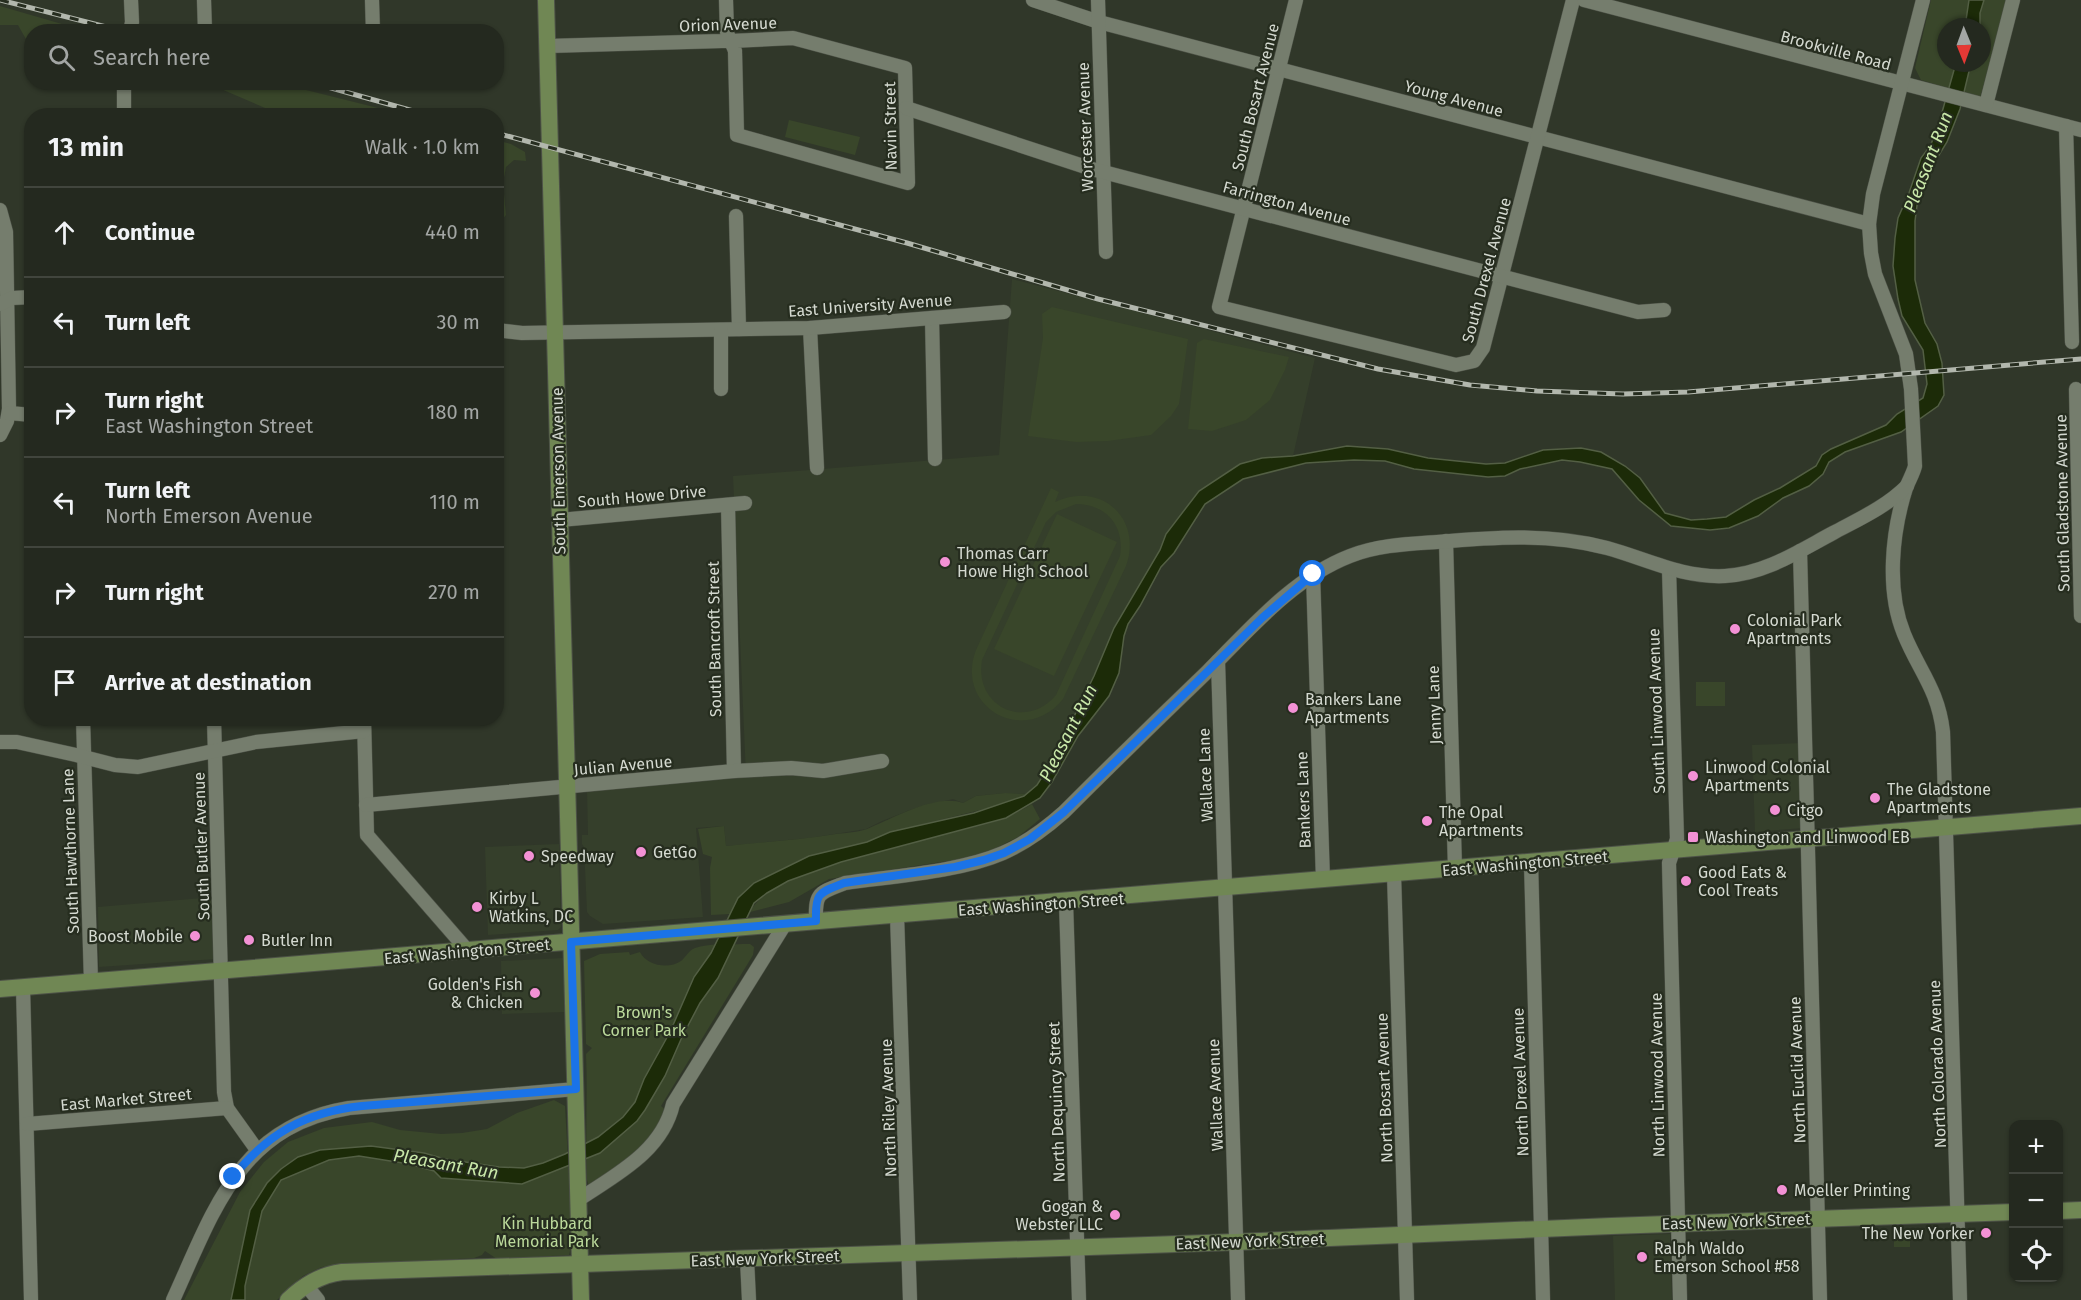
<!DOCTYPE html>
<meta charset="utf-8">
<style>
body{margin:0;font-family:"Fira Sans",sans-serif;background:#2c3128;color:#f1f3f6}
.controls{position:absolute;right:18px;bottom:18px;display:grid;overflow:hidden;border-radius:12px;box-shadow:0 2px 4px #0004}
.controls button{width:54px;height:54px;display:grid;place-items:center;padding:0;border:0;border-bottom:2px solid #41453d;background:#24291f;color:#f1f3f6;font:30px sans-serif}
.compass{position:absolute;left:1937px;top:18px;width:54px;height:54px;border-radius:50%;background:#24291f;box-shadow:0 2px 4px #0004;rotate:179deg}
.stop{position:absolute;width:18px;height:18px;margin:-14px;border:4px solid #1a73e8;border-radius:50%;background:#fff}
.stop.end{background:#1a73e8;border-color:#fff;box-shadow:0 2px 6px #0008}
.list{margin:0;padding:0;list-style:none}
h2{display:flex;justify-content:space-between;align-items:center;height:78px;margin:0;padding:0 24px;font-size:26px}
h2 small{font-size:20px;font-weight:400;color:#a3a6a4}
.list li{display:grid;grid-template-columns:39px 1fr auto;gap:18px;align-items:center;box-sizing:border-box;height:90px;padding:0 24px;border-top:2px solid #41453d}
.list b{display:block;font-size:22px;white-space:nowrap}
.list p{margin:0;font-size:20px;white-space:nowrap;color:#a3a6a4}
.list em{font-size:20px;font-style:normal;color:#a3a6a4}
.icon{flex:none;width:33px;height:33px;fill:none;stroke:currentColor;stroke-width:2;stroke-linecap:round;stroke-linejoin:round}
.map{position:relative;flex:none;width:2081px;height:1300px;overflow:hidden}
.search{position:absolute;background:#24291f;box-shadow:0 2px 4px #0004;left:24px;top:24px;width:480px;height:66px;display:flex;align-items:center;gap:15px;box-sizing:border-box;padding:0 21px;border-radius:24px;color:#a3a6a4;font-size:22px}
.panel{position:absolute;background:#24291f;box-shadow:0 2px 4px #0004;left:24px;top:108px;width:480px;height:618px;border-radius:24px}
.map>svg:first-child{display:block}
.built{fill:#353f2b}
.green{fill:#39462a;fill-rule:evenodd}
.water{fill:#1c2b08;stroke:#535f44;stroke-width:1.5}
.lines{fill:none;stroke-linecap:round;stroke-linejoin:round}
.minor-casing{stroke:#4d5247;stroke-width:15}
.major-casing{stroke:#4d5247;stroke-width:18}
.minor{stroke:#757d6d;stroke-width:14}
.major{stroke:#708754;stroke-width:16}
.rail-casing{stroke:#b2b7ad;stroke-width:5}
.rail{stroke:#262d1f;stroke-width:3;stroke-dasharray:9;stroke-linecap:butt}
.route{stroke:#1a73e8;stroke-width:8}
.poi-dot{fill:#f391d5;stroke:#262d1f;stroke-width:2}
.labels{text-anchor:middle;stroke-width:4.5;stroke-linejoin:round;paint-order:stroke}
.street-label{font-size:16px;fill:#d4d9d0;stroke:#262d1f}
.poi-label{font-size:16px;fill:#d4d9d0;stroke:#262d1f;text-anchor:start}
.park-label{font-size:16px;fill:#bbd99b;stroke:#262d1f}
.water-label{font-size:18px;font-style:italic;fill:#c9e8a9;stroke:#262d1f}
</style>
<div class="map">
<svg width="2081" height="1300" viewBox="0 0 2081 1300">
<rect width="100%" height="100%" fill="#303729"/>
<g class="built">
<path d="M1012,279L1315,358L1293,456L1262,458L1240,464L1199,491L1166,534L1160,550L1114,628L1094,676L1050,765L1037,785L1026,794L1005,793L976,796L963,803L953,799L913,809L882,821L866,829L810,838L726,846L724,826L696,828L703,917L603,924L590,916L587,912L584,847L582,844V835H588L587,790L746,776L733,476L999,455Z"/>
<path d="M1802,743L1804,828L1755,832L1752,745Z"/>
<path d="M559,844L561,927L558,930L488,935L485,847Z"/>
<path d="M214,897L216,959L99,967L98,907Z"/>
<path d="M564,958L566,1012L502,1014L501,961Z"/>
<path d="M1670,1234L1672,1300H1615L1613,1236Z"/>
</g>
<g class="green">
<path d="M1931,0H2008L1980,98L1921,80L1915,68ZM1946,27H1982V63H1946Z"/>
<path d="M0,6L86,31L32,32L31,45L27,41L18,25H0Z"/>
<path d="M207,83H278L406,115L312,116L303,112L279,114Z"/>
<path d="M789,120L860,137L855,155L785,137Z"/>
<path d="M496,140L511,144L525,152L526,161L514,160L506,167L503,183L506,215L497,226Z"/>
<path d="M1052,307L1188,339L1179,404L1171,416L1151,435L1108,441L1076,442L1028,436L1043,338L1042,314Z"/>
<path d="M1204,339L1289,357L1285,370L1270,400L1246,420L1212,431L1188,429L1197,343Z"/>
<path d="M1051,488L1059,492L1055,502C1101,480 1143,519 1126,566L1063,699C1025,747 954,707 976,650ZM1076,504C1106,504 1125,526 1120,556L1056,695C1026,731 974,707 982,660L1046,522L1056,512Z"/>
<path d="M1057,514L1117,542L1054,676L994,649Z"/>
<rect x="1696" y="682" width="29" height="24"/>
<path d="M1005,793L1026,794L1005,804L890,832L867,842L809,856L738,898L730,914L711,915L710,868L712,857L703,854L698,829L724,826L726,846C763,842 799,840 836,834C846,833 858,832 867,829C892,819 936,793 963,803L976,796Z"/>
<path d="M1032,804L1040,819L1018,837L992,850L961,859L829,879L789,902L750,912C772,865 950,837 1003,819C1013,815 1023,809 1032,804Z"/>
<path d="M743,944H750L754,947L753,955L661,1106L669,1113L649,1143L589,1186L587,1180C585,1138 588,1096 586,1054L592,1048L586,1044L584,961L600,954L629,952L630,955L640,952C646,965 668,970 681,961C686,957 689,950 695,948C709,943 728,945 743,944Z"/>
<path d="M554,1100L565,1106L571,1213V1247L569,1255L497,1259L485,1251L482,1255L474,1258L322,1267L303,1276L277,1300H184L240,1192L264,1162L288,1142L324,1128L372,1122L400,1130L441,1134L462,1133L487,1129L517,1113Z"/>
<path d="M1910,1229V1247H1894V1230Z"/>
</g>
<g class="water">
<path d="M1969,0H1984L1980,13V27H1965Z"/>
<path d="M1956,63H1971L1960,109L1947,142L1931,168L1918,198L1915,221V280L1925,323L1937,344L1942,363L1944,395L1938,406L1901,432L1845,452L1829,462L1823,474L1809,486L1783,498L1758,516L1729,528L1710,530L1671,526L1639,500L1612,469L1580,462L1562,460L1520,469L1505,476L1488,477L1414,469L1385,461L1354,460L1306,463L1243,479L1205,504L1174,553L1161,567L1140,606L1128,624L1124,636L1119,673L1109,696L1078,736L1052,782L1040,798L1006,818L841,862L788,881L767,893L754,903L718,978L700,1003L682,1037L665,1076L645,1110L637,1121L600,1153L522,1184L441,1178L434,1171L409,1164L359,1156L329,1160L281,1180L262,1211L245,1286V1300H231L250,1210L267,1183L281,1169L298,1157L320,1150L371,1146L424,1153L445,1159L499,1167L524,1168L543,1163L565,1154L598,1137L623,1117L635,1102L644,1079L670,1032L694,977L711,953L738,898L754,883L809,856L867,842L890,832L974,813L1024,796L1037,785L1050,765L1094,676L1114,628L1160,550L1166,534L1199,491L1240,464L1262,458L1293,456L1347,446L1388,449L1428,458L1486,464L1505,463L1543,450L1581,448L1601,452L1625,466L1640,478L1665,513L1691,520L1707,519L1726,517L1754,500L1780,488L1816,466L1822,455L1831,449L1886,425L1897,414L1923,398L1927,384L1923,350L1902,316L1898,299L1893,266L1895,238L1898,218L1909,193L1921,158L1930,146L1937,130Z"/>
</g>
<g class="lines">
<defs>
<g id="minor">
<path d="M204,0L205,31"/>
<path d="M372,0L373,32"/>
<path d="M1033,0L1099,22L1869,224"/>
<path d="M1098,0L1106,252"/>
<path d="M1296,0L1219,307L1456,365L1474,361L1483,348L1573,0"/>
<path d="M1584,0L2081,130"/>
<path d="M1923,0L1873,194L1869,224L1871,253L1875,274L1906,354L1911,389L1915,466C1913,474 1909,480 1906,488C1892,532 1886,590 1904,634C1919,671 1938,689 1943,732L1960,1300"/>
<path d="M130,32L132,22L131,0"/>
<path d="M548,46L722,41H731L793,38L905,68L908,183L737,135L735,51C733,44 728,39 727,32L726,0"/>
<path d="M124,82V116"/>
<path d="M1986,105L2013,0"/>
<path d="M906,108L1092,169L1638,312L1664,310"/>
<path d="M2066,126L2072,342"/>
<path d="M0,210L6,232L9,409L7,421L0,435"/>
<path d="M736,216L739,329"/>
<path d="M0,304L12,298L32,297"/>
<path d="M932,318L935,459"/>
<path d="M810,328L817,468"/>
<path d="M496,330L522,333L810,328L1004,312"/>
<path d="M721,330V389"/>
<path d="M2076,389L2081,616"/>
<path d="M9,413L32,415"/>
<path d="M728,505L734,771"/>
<path d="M560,520L745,503"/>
<path d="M1446,541L1455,869"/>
<path d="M1800,551L1820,1300"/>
<path d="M1669,569L1677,839L1669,863L1680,1300"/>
<path d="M1313,574L1323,880"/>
<path d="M1218,661L1238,1300"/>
<path d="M83,718L91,982"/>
<path d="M214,718L224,1092L227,1108L257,1150"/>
<path d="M364,718L367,835L468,951"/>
<path d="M0,742H17L76,755L115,765L138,767L256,742L364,731"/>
<path d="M366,805L734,771L791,768L823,771L882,761"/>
<path d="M1531,862L1543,1300"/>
<path d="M1394,874L1407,1300"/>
<path d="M1066,902L1079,1300"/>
<path d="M897,915L910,1300"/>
<path d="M816,921C815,892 819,893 845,883C893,876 959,872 1003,853C1026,843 1045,829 1064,812C1111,765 1159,718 1207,672C1250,629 1293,578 1350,556C1378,545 1408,544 1437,542C1495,537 1550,533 1607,548C1647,559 1682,578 1725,576C1765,574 1799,551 1833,533C1859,519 1886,507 1907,486"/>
<path d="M23,987L31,1300"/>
<path d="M27,1124L227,1108"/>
<path d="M578,1200C615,1175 662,1152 673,1104L785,924"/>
<path d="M747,1259L749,1300"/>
<path d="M306,1285L318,1300"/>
<path d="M173,1300C214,1210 239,1126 349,1108L576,1089"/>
</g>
<g id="major">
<path d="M546,0L581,1300"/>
<path d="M0,989L2081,816"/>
<path d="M2058,1211L2081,1210"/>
<path d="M288,1300C304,1285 320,1275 342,1272L1236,1242L1611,1226L2014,1212"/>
</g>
</defs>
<use href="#minor" class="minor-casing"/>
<use href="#major" class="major-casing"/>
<use href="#minor" class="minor"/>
<use href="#major" class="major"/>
<defs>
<g id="rail">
<path d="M0,0L126,32"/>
<path d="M310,82L431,116"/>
<path d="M496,133L907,243L1098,299L1378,369L1470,385L1537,391L1623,394L1688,392L2081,359"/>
</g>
</defs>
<use href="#rail" class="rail-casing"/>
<use href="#rail" class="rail"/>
</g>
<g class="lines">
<path class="route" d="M233,1177C268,1133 306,1112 362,1106L576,1089L571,942L816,921C815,892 819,893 844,883L955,867L984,860L1004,853L1030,839L1064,812L1262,618L1313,574"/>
</g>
<g class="poi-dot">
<circle cx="945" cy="562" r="6"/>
<circle cx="1735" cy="629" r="6"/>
<circle cx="1293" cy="708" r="6"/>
<circle cx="1693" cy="776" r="6"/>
<circle cx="1875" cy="798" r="6"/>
<circle cx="1775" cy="810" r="6"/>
<circle cx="1427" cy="821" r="6"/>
<rect x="1687" y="831" width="12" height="12" rx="3"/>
<circle cx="641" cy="852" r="6"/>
<circle cx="529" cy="856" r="6"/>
<circle cx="1686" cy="881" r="6"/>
<circle cx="477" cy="907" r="6"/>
<circle cx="195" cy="936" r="6"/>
<circle cx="249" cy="940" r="6"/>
<circle cx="535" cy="993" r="6"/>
<circle cx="1782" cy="1190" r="6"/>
<circle cx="1115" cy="1215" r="6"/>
<circle cx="1986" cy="1233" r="6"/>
<circle cx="1642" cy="1257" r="6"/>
</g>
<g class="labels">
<g class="street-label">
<text transform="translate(728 24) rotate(-2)" y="6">Orion Avenue</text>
<text transform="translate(1836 50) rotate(15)" y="6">Brookville Road</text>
<text transform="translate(1255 97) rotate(-76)" y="6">South Bosart Avenue</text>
<text transform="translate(1454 98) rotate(15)" y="6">Young Avenue</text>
<text transform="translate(890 126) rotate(-91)" y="6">Navin Street</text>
<text transform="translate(1085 127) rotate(-92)" y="6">Worcester Avenue</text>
<text transform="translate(1287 203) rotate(15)" y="6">Farrington Avenue</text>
<text transform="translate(1486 270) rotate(-75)" y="6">South Drexel Avenue</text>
<text transform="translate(870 305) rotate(-4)" y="6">East University Avenue</text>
<text transform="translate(558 471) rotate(-91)" y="6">South Emerson Avenue</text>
<text transform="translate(642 496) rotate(-5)" y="6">South Howe Drive</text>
<text transform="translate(2062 503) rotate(-91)" y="6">South Gladstone Avenue</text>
<text transform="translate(714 639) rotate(-91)" y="6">South Bancroft Street</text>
<text transform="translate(1434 705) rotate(-92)" y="6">Jenny Lane</text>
<text transform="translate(1656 711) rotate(-92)" y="6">South Linwood Avenue</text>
<text transform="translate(623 765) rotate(-5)" y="6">Julian Avenue</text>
<text transform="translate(1205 775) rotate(-92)" y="6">Wallace Lane</text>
<text transform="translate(1303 800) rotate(-92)" y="6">Bankers Lane</text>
<text transform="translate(201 846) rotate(-92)" y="6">South Butler Avenue</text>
<text transform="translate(70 851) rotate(-92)" y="6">South Hawthorne Lane</text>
<text transform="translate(1525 863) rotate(-5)" y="6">East Washington Street</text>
<text transform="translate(1041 904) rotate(-4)" y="6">East Washington Street</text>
<text transform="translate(467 951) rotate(-5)" y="6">East Washington Street</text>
<text transform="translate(1937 1064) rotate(-92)" y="6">North Colorado Avenue</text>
<text transform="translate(1797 1070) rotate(-92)" y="6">North Euclid Avenue</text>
<text transform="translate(1657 1075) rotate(-91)" y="6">North Linwood Avenue</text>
<text transform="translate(1520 1082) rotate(-92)" y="6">North Drexel Avenue</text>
<text transform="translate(1384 1088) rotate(-92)" y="6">North Bosart Avenue</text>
<text transform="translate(1215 1095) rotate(-92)" y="6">Wallace Avenue</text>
<text transform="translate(126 1099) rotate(-5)" y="6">East Market Street</text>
<text transform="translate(1056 1102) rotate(-92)" y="6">North Dequincy Street</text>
<text transform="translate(888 1108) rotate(-92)" y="6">North Riley Avenue</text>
<text transform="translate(1736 1221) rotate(-2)" y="6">East New York Street</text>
<text transform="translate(1250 1241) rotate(-2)" y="6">East New York Street</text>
<text transform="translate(765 1258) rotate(-2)" y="6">East New York Street</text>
</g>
<g class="poi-label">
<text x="957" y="559">Thomas Carr<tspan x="957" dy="18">Howe High School</tspan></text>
<text x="1747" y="626">Colonial Park<tspan x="1747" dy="18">Apartments</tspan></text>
<text x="1305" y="705">Bankers Lane<tspan x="1305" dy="18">Apartments</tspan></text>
<text x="1705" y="773">Linwood Colonial<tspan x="1705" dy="18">Apartments</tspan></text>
<text x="1887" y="795">The Gladstone<tspan x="1887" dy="18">Apartments</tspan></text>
<text x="1787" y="816">Citgo</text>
<text x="1439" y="818">The Opal<tspan x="1439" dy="18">Apartments</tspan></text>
<text x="1705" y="843">Washington and Linwood EB</text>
<text x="653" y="858">GetGo</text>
<text x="541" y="862">Speedway</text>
<text x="1698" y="878">Good Eats &amp;<tspan x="1698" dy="18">Cool Treats</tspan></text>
<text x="489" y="904">Kirby L<tspan x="489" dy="18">Watkins, DC</tspan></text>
<text x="183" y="942" text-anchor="end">Boost Mobile</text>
<text x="261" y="946">Butler Inn</text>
<text x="523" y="990" text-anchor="end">Golden's Fish<tspan x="523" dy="18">&amp; Chicken</tspan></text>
<text x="1794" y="1196">Moeller Printing</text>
<text x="1103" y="1212" text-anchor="end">Gogan &amp;<tspan x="1103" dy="18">Webster LLC</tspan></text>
<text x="1974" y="1239" text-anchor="end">The New Yorker</text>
<text x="1654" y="1254">Ralph Waldo<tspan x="1654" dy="18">Emerson School #58</tspan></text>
</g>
<g class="park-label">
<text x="644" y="1018">Brown's<tspan x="644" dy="18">Corner Park</tspan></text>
<text x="547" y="1229">Kin Hubbard<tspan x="547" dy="18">Memorial Park</tspan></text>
</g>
<g class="water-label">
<text transform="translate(1928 162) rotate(-69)" y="6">Pleasant Run</text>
<text transform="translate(1068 733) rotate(-63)" y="6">Pleasant Run</text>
<text transform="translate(446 1164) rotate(10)" y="6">Pleasant Run</text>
</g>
</g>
</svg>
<div class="controls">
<button>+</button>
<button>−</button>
<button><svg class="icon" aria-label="locate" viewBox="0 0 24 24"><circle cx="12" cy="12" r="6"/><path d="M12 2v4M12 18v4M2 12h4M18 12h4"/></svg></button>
</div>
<svg class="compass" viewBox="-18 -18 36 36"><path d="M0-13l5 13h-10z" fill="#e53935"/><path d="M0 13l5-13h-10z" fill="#a3a6a4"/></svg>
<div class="stop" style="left:1313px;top:574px"></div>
<div class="stop end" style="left:233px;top:1177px"></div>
<div class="search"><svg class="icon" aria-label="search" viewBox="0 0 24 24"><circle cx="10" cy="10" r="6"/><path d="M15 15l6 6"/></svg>Search here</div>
<section class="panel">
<h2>13 min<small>Walk · 1.0 km</small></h2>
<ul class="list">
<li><svg class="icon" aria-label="ahead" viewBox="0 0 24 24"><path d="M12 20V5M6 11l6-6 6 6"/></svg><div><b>Continue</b></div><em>440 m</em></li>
<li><svg class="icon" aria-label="left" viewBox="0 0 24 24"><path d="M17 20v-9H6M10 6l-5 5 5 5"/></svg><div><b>Turn left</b></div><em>30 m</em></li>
<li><svg class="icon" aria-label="right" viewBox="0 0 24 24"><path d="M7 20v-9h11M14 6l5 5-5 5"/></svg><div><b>Turn right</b><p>East Washington Street</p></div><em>180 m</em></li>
<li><svg class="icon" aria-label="left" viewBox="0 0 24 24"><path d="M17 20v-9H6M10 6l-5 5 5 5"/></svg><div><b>Turn left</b><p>North Emerson Avenue</p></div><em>110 m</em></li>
<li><svg class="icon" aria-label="right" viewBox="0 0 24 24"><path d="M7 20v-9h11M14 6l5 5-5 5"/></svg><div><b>Turn right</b></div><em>270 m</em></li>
<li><svg class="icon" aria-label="arrive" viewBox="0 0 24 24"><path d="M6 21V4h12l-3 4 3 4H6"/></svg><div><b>Arrive at destination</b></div></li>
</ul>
</section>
</div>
